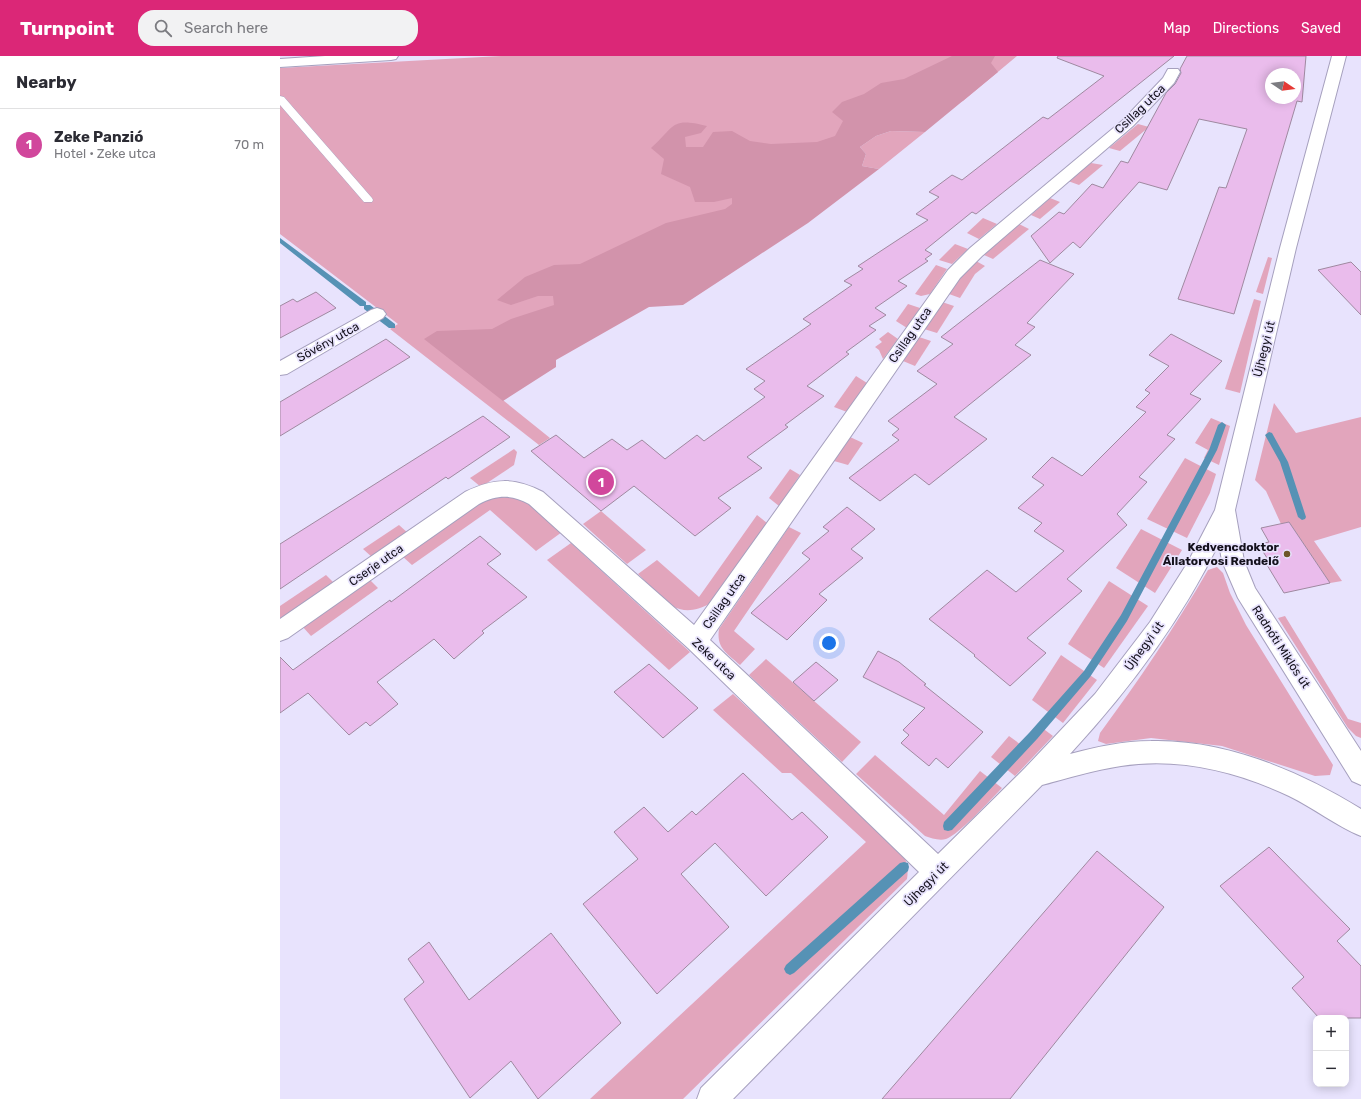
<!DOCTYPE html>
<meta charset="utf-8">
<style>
body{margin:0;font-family:Rubik,sans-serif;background:#f2f2f3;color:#2b2b33}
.controls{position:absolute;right:12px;bottom:12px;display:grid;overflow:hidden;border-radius:8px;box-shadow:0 2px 10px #0003}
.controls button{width:36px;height:36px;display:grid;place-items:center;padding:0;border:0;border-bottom:1px solid #e1e1e2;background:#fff;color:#2b2b33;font:20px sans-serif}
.compass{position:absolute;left:985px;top:12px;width:36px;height:36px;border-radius:50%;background:#fff;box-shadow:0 2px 10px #0003;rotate:103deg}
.you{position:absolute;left:549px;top:587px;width:14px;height:14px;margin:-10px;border:3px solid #fff;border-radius:50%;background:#1a73e8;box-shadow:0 0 0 6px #1a73e833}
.badge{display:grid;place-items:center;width:26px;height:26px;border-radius:50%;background:#db2777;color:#fff;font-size:13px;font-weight:700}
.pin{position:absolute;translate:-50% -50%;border:2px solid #fff;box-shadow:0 1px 4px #0006}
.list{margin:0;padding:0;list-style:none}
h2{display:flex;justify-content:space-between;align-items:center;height:52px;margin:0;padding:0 16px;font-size:17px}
h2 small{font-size:13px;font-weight:400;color:#7c7c81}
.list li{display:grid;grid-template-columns:26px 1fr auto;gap:12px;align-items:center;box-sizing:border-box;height:72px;padding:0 16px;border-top:1px solid #e1e1e2}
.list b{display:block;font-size:15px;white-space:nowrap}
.list p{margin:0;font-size:13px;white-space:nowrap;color:#7c7c81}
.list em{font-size:13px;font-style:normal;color:#7c7c81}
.icon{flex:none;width:22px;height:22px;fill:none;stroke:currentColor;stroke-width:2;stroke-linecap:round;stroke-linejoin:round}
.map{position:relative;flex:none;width:1081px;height:1043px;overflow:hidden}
header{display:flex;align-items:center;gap:24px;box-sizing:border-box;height:56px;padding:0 20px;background:#db2777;color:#fff}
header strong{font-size:19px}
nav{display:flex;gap:22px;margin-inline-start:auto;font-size:14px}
.search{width:280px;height:36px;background:#f2f2f3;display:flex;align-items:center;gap:10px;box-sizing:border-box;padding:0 14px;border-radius:16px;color:#7c7c81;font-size:15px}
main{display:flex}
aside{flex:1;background:#fff}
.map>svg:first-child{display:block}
.green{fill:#e2a5bc}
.forest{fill:#d293ab}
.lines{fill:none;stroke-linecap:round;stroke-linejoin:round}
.stream{fill:#5692b5;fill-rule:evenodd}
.building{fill:#eabcec;stroke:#9f89a0;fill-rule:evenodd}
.service-casing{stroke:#a6a0be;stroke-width:1}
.minor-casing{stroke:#a6a0be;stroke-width:2}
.service{fill:#fff;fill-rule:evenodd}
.minor{fill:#fff;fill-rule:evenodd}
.poi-dot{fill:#6d5626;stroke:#e8e3fd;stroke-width:1.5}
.labels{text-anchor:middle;stroke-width:3.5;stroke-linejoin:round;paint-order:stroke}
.street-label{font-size:12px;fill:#14111c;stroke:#e8e3fd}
.poi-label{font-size:12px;font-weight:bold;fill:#14111c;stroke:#e8e3fd;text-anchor:end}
</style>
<header>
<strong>Turnpoint</strong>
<div class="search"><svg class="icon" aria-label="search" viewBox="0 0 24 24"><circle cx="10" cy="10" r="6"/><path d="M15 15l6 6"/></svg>Search here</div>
<nav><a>Map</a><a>Directions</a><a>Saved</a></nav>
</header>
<main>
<aside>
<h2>Nearby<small></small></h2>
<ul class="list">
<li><span class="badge" style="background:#d1479c">1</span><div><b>Zeke Panzió</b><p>Hotel · Zeke utca</p></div><em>70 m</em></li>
</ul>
</aside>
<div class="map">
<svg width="1081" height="1043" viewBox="0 0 1081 1043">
<rect width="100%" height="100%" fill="#e8e3fd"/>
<g class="green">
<path d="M221,0H737L683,45L558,91L188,316L270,382L259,389L110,273L118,268L0,178V12Z"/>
<path d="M858,68L869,71L840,95L829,92Z"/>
<path d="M611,75L645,76L599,113L582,110L586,98L580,91L596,80Z"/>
<path d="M811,107L823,109L799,129L788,125Z"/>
<path d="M770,142L780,146L760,163L751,159Z"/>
<path d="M703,162L717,168L699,183L687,177Z"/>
<path d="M739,168L749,173L713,203L704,199Z"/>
<path d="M675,188L688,193L672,208L659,204Z"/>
<path d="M988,201L992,202L983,238L976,236Z"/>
<path d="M696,205L705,210L695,218L680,242L669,238L679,222Z"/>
<path d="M656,209L667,213L650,238L641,240L635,238Z"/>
<path d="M974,243L981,245L960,337L945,333Z"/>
<path d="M662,246L674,250L657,277L644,273Z"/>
<path d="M628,248L640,252L627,272L616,265Z"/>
<path d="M608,276L618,283L603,303L599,294L595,291L602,286L599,283Z"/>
<path d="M639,281L651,285L635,310L623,305Z"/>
<path d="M576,320L587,327L567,356L554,351Z"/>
<path d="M994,347L1016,377L1081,361V471L1034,485L1062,525L1050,527L1009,466L1001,468L986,435L975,424Z"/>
<path d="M931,362L950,370L939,409L924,402L928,394L915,387Z"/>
<path d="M570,381L583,387L568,409L554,405Z"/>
<path d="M234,393L237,396L234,409L201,431L190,422Z"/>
<path d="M905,402L936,418L930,437L907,482L867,463Z"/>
<path d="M510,413L520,419L499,450L489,442Z"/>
<path d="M219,440C251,442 260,456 282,476L256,495L210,454L132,509L122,500L196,448Z"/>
<path d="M321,455L366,494L347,508L303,468Z"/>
<path d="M477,459L487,467L431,547C395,567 382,541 358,518L377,504L419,541Z"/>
<path d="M119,469L129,478L93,502L83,493Z"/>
<path d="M509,471L521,477L454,575L475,593L460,609C447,597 436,592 439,573Z"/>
<path d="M861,473L902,494L875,537L836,512Z"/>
<path d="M291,487L410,596L389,614L267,504Z"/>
<path d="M937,511L943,517L950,537L966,569L1053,709L1050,719L1035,720L942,690L871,682L826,688L818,685L820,677C859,624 895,571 928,514Z"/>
<path d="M46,519L56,529L0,566V550Z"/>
<path d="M89,523L98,532L31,580L22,570Z"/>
<path d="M829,525L868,550L824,612L788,588Z"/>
<path d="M1005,560L1068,663L1081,667V682L1076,680L1068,672L998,562Z"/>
<path d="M781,599L817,624L783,667L752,644Z"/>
<path d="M486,603L581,686L562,706L469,619Z"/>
<path d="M453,638L619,792C626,803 629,810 627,823L403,1043H310L586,786L511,717H502L433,654Z"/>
<path d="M761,671L773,680L735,720L711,701L729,680L744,691Z"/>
<path d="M595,699L664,759L700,715L722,732C710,744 680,778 666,783C659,785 651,782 645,780L576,718Z"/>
</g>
<path class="forest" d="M672,0H715L711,7L718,16L645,76L611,75L596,80L580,91L586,98L582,110L599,113L528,167L403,249L369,251L276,304V311L223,345L144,283L157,275L212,273L231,263L274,249L273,240H258L231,249L217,244L245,221L274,209L300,208L386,167L445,153L452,148V142L434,146H415L410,131L381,118L384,103L371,92C396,70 390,61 427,70L421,77L405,81L406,91H423L433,76L452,75L470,85L491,88L537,86L555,80L563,65L552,56L562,46L584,38L601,27L624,23Z"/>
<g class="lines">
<g class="stream">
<path d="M0,182L86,246V249H90L115,268V272H109L84,253V250H80L0,187Z"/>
<path d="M942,366L946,369L937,394L847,565L810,621L757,683L672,774L668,775L664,774L663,770L664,766L749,677L804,615L841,559L929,394L938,369Z"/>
<path d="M989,376L992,377L1008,406L1026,461L1025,463L1022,464L1018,461L1000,406L985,379Z"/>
<path d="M624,806L628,807L629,811L628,815L514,917L510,919L506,917L504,913L506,909L620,807Z"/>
</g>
</g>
<g class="building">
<path d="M778,0H894L696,158L692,156L645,194L652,198L645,203L648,205L618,225L627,230L595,252L606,259L589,270L596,274L566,296L569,298L527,330L544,340L505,369L508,371L467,401L482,412L438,442L451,452L415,480L354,430L321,455L251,395L276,379L304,402L332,383L347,394L362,384L385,403L417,379L424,385L485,341L474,333L485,325L466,313L531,268L523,263L572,229L564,225L583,213L578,210L648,164L636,158L659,141L649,136L672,119L682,124L763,61L768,63L824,20L777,2Z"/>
<path d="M907,0H1026L1022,46L1017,45L954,258L898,243L939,131L946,132L967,73L919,63L887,134L859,126L800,192L793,186L770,207L751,180L779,156L784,158L812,128L823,132L841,105L848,107L886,37L895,28L901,17L900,13ZM991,18H1015V42H991Z"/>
<path d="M760,204L794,218L747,267L755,271L735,289L751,299L674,361L707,383L649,429L635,418L600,445L569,422L619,384L612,379L619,373L608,365L657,328L637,315L673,288L661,281Z"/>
<path d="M1071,206L1081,216V259L1038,214Z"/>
<path d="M36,236L56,252L0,282V250L13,243L17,246Z"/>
<path d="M891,278L942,305L910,338L921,343L887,379L895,383L859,421L867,426L837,458L847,469L787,523L802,535L747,582L766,597L730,630L694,600L695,599L649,563L707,514L736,536L784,495L754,475L762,467L738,452L764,429L752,421L772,401L802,420L866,356L856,351L870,337L865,334L889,310L869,299Z"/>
<path d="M106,283L130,301L0,380V346Z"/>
<path d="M203,360L230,381L168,423L166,421L0,533V488Z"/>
<path d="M567,451L595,473L571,493L583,502L539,538L547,544L507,584L471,557L530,503L522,497L549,475L543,471Z"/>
<path d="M1009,466L1050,527L1004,537L987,509L991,508L978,488L989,486L981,472Z"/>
<path d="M200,480L221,498L207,508L247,541L202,575L204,577L174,603L154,583L97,626L118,648L90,670L86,666L69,679L28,637L0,657V601L13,614L110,544L111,546Z"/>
<path d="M598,595L619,606L646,628L644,629L703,676L668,712L656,702L649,710L621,687L629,679L623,674L645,652L583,621Z"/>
<path d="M536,606L558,624L534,645L513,626Z"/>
<path d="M369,608L418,652L383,682L334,636Z"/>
<path d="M463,717L512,764L522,756L548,781L486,840L435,787L401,818L449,871L377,938L303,848L358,803L334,776L364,751L388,776L412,755L416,759Z"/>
<path d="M989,791L1070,873L1057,885L1081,910V962H1039L1012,932L1024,921L940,830Z"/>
<path d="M817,795L884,851L730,1043H602Z"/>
<path d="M271,877L341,967L258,1043L231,1005L190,1042L124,943L144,926L128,903L149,886L189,944Z"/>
</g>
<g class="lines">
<defs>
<path id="service" d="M0,40L4,41L92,142L93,144L92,146H84L0,49Z"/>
<g id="minor">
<path d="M45,0H118L116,3L111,4L0,11V3Z"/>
<path d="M1052,0H1066L1016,192L955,454L964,505L975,532L1081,695V729L1072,725L958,542L942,505L939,487C901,565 849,634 790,698C816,691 843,685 871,685C944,683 1020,715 1081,753V780C1056,770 1034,752 1009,740C958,716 899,701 841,710C814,714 788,722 762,729L453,1043H417L421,1032L639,816L408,592L249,448C231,438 217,439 199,448L8,582L0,585V563L185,436C214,422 234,421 263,436L414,569L668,214L690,192L843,64L883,22L888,13H898L900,16L894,27L853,70L702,200L680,222L430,584L658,798L745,712L815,638L870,566L908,506L935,454L1000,192Z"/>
<path d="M97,252L103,254L106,258L103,262L7,318L0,319V305L91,254Z"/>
</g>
</defs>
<use href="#service" class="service-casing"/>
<use href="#minor" class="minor-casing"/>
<use href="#service" class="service"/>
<use href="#minor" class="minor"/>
</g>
<circle class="poi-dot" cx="1007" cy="498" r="4"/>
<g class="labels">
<g class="street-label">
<text transform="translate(860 53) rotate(-44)" y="4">Csillag utca</text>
<text transform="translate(630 279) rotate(-55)" y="4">Csillag utca</text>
<text transform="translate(48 286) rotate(-29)" y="4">Sövény utca</text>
<text transform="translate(984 293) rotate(-76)" y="4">Újhegyi út</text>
<text transform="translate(96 509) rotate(-35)" y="4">Cserje utca</text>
<text transform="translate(444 545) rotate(-55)" y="4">Csillag utca</text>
<text transform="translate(864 590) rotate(-54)" y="4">Újhegyi út</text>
<text transform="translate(1001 591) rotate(57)" y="4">Radnóti Miklós út</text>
<text transform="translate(434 603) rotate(43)" y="4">Zeke utca</text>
<text transform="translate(646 828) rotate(-45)" y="4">Újhegyi út</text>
</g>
<g class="poi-label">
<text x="999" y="495">Kedvencdoktor<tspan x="999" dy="14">Állatorvosi Rendelő</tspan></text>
</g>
</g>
</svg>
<div class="controls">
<button>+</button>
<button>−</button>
</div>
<svg class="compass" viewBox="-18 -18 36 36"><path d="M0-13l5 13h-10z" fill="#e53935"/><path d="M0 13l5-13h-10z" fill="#7c7c81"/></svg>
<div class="you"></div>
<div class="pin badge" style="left:321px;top:426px;background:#d1479c">1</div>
</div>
</main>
